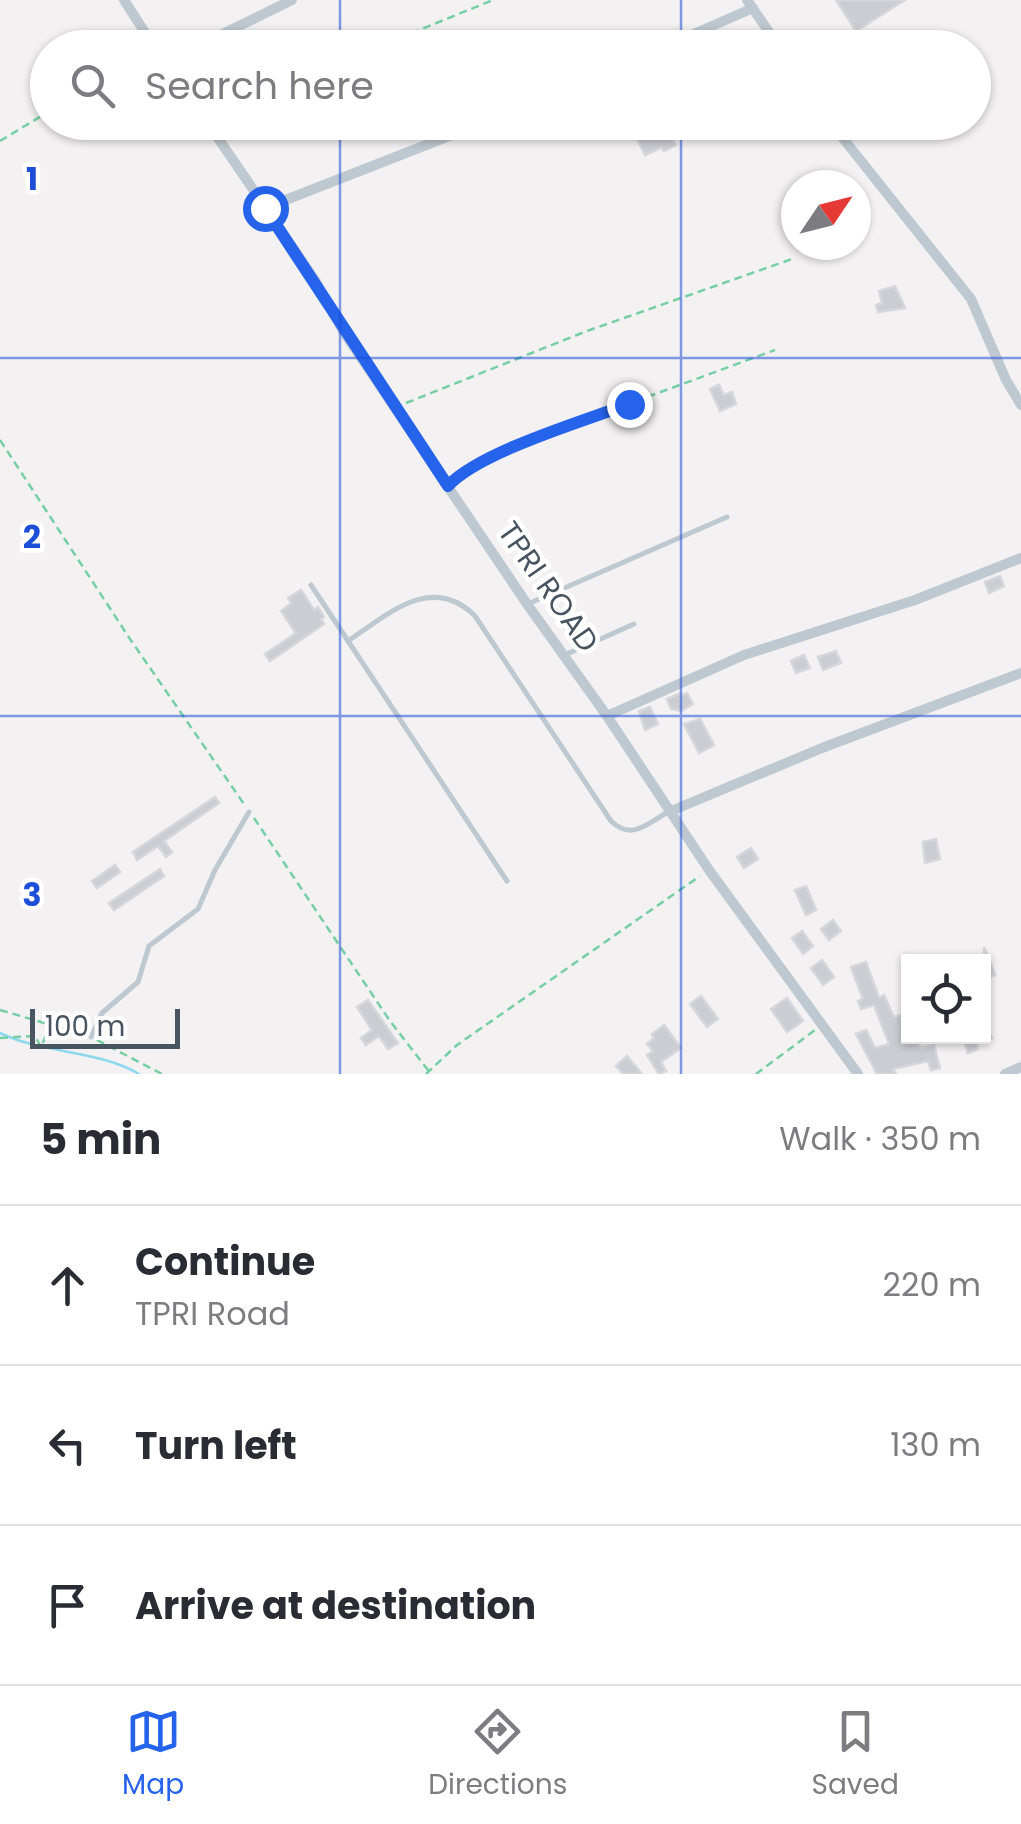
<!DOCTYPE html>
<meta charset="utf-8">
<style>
body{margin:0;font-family:Poppins,sans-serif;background:#f7f7f7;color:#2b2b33}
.controls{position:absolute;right:30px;bottom:30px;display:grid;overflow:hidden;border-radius:0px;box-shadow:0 2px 8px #0004}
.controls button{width:90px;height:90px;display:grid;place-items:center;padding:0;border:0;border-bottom:2px solid #e1e1e2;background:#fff;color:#2b2b33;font:50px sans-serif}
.compass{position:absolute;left:781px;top:170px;width:90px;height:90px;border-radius:50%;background:#fff;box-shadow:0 2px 8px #0004;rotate:55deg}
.scale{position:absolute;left:30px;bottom:25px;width:150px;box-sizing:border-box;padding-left:10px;border:5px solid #48545f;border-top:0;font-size:28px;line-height:35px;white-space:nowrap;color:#48545f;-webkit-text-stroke:8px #fff;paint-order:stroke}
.stop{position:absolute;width:30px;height:30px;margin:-22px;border:8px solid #2563eb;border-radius:50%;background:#fff}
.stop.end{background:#2563eb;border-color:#fff;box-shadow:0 2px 10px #0008}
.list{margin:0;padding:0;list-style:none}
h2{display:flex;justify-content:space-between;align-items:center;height:130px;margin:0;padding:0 40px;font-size:42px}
h2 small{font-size:32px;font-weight:400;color:#7c7c81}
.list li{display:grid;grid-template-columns:65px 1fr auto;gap:30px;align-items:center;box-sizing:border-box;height:160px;padding:0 40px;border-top:2px solid #e1e1e2}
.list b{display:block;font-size:38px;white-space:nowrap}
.list p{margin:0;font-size:32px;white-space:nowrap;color:#7c7c81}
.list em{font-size:32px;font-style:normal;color:#7c7c81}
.icon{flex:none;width:55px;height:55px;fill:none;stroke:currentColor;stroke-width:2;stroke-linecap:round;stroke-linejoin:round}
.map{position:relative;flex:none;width:1021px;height:1074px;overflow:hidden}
.search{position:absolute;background:#fff;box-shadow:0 2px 8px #0004;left:30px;right:30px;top:30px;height:110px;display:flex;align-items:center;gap:25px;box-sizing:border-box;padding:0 35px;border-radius:55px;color:#7c7c81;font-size:38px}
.sheet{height:610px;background:#fff}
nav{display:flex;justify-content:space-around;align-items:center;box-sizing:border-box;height:140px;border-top:2px solid #e1e1e2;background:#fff;font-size:28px;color:#7c7c81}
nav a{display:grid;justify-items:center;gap:5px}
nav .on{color:#2563eb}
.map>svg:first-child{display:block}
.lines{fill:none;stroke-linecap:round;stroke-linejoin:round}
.stream{stroke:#8cd9ee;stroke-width:2.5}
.building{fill:#cbcdd3;stroke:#d5d7dc;stroke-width:2.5}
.path{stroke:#76cfa4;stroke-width:2.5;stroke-dasharray:8 5;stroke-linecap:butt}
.lane{stroke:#bec8d0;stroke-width:5}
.street{stroke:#bec8d0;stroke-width:10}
.route{stroke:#2563eb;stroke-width:12}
.grid{fill:none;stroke:#1d4ed8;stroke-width:2.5;stroke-opacity:0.55}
.labels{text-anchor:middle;stroke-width:9;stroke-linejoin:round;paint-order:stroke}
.street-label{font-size:30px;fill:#48545f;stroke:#fff}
.grid-label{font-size:32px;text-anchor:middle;font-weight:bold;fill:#1d4ed8;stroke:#fff;stroke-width:9;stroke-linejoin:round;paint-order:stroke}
</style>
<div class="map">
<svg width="1021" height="1074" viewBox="0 0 1021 1074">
<rect width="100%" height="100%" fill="#f3f1f1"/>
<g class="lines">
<path class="stream" d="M0,1033C44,1054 98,1050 139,1074"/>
</g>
<g class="building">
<path d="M836,0H905L856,31Z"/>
<path d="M629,122H664L676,145L664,151L662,147L645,155Z"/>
<path d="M895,286L905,308L878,312L876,305L882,303L879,291Z"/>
<path d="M719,385L724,395L732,392L736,404L720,411L710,389Z"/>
<path d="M1000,576L1004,586L989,593L985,582Z"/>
<path d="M301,590L314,610L318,607L324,617L321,619L324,624L270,661L265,654L296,633L281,611L292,603L288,598Z"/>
<path d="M836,651L841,663L823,670L818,657Z"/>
<path d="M804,655L810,668L796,673L791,661Z"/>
<path d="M681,693L682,696L687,693L693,704L681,711L671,709L667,699Z"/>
<path d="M650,707L658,724L645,730L639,711Z"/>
<path d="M700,719L714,745L699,753L684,724Z"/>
<path d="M215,797L219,803L164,841L172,852L166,857L158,846L137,860L133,852Z"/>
<path d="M936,839L940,859L925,863L923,842Z"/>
<path d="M751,848L758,859L744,868L737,857Z"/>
<path d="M115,865L120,872L97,888L92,881Z"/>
<path d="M160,869L164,876L114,910L109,903Z"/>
<path d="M806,886L816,910L806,915L795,890Z"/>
<path d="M833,920L841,931L829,940L821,929Z"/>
<path d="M802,931L813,946L803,954L792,938Z"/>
<path d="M984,947L995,975L984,979Z"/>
<path d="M822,960L834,977L823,985L811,968Z"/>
<path d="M866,962L879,998L884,995L894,1017L908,1013V1039L917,1037L920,1048L934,1045L940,1068L931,1070L928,1061L893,1069L896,1074H877L856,1034L866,1030L875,1048L889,1044L874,1005L861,1009L858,1001L863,999L851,967Z"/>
<path d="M701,996L718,1019L707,1027L690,1004Z"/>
<path d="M787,998L803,1021L787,1032L771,1009Z"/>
<path d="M368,1000L398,1043L388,1049L379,1036L366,1045L361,1038L372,1030L357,1007Z"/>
<path d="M664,1025L681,1048L661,1062L666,1071L659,1074L647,1055L653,1051L647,1044L654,1038L652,1034Z"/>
<path d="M962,1036H991L992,1038L976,1043L978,1049L968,1053Z"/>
<path d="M627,1056L642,1074H623L616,1066Z"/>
</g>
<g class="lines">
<g class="path">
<path d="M375,48L493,0"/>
<path d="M0,141L48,112"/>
<path d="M406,403L587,331L792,259"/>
<path d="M0,440L130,639L244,804"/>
<path d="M456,477L549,433L775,350"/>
<path d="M254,818L390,1021L431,1074"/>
<path d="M0,1010L85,1035"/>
<path d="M0,1038L35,1036L41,1047L47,1033L85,1038"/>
<path d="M97,1040L162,1074"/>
<path d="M426,1074L457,1045L700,876"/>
<path d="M756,1074L815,1030"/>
</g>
<g class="lane">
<path d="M311,585L507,881"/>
<path d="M530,603L727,517"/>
<path d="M348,641C388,614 432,573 475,616L611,821C632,841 646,824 668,812"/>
<path d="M567,654L634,624"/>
<path d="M91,1037L102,1013L138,982L149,946L198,909L215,870L249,812"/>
</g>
<g class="street">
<path d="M124,0L155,48"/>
<path d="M747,0L780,48"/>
<path d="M194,48L292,0"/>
<path d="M662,48L753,8"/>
<path d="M207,122L315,280L343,331L527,604L607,716L709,870L858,1074"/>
<path d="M830,122L971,299L1006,380L1021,405"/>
<path d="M265,208L485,122"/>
<path d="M607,716L744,655L915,600L1021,558"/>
<path d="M671,811L822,748L1021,673"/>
<path d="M1005,1074L1021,1067"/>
</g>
</g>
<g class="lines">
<path class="route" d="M265,208L448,486C479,452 584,421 629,404"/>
</g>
<path class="grid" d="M340,0V48M681,0V48M340,122V1074M681,122V1074M0,358H1021M0,716H1021"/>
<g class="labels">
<g class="street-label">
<text transform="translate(548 587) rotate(55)" y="10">TPRI ROAD</text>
</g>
</g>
<g class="grid-label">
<text x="32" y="190">1</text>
<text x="32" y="548">2</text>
<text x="32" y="906">3</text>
</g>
</svg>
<div class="controls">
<button><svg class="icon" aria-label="locate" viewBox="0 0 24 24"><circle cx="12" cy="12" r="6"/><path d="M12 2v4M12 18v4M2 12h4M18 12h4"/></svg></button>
</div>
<svg class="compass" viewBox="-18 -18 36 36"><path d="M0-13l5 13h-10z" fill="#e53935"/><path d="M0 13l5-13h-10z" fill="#7c7c81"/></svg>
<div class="scale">100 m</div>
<div class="stop" style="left:265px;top:208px"></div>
<div class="stop end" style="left:629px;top:404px"></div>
<div class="search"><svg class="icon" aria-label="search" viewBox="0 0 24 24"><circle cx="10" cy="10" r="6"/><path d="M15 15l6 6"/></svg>Search here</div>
</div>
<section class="sheet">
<h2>5 min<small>Walk · 350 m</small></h2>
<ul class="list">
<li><svg class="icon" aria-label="ahead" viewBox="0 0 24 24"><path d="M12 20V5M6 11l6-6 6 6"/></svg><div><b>Continue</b><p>TPRI Road</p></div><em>220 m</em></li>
<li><svg class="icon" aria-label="left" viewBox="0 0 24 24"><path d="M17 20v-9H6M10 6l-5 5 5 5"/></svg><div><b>Turn left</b></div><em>130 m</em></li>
<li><svg class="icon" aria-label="arrive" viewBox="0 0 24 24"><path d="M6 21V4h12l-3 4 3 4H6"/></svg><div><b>Arrive at destination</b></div></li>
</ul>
</section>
<nav>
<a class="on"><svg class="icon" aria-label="map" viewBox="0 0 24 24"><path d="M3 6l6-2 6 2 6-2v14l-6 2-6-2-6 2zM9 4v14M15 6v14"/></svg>Map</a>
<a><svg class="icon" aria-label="directions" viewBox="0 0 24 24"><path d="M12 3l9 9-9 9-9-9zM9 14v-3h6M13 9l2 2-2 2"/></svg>Directions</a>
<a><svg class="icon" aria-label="saved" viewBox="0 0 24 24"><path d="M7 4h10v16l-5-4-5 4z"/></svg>Saved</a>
</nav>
